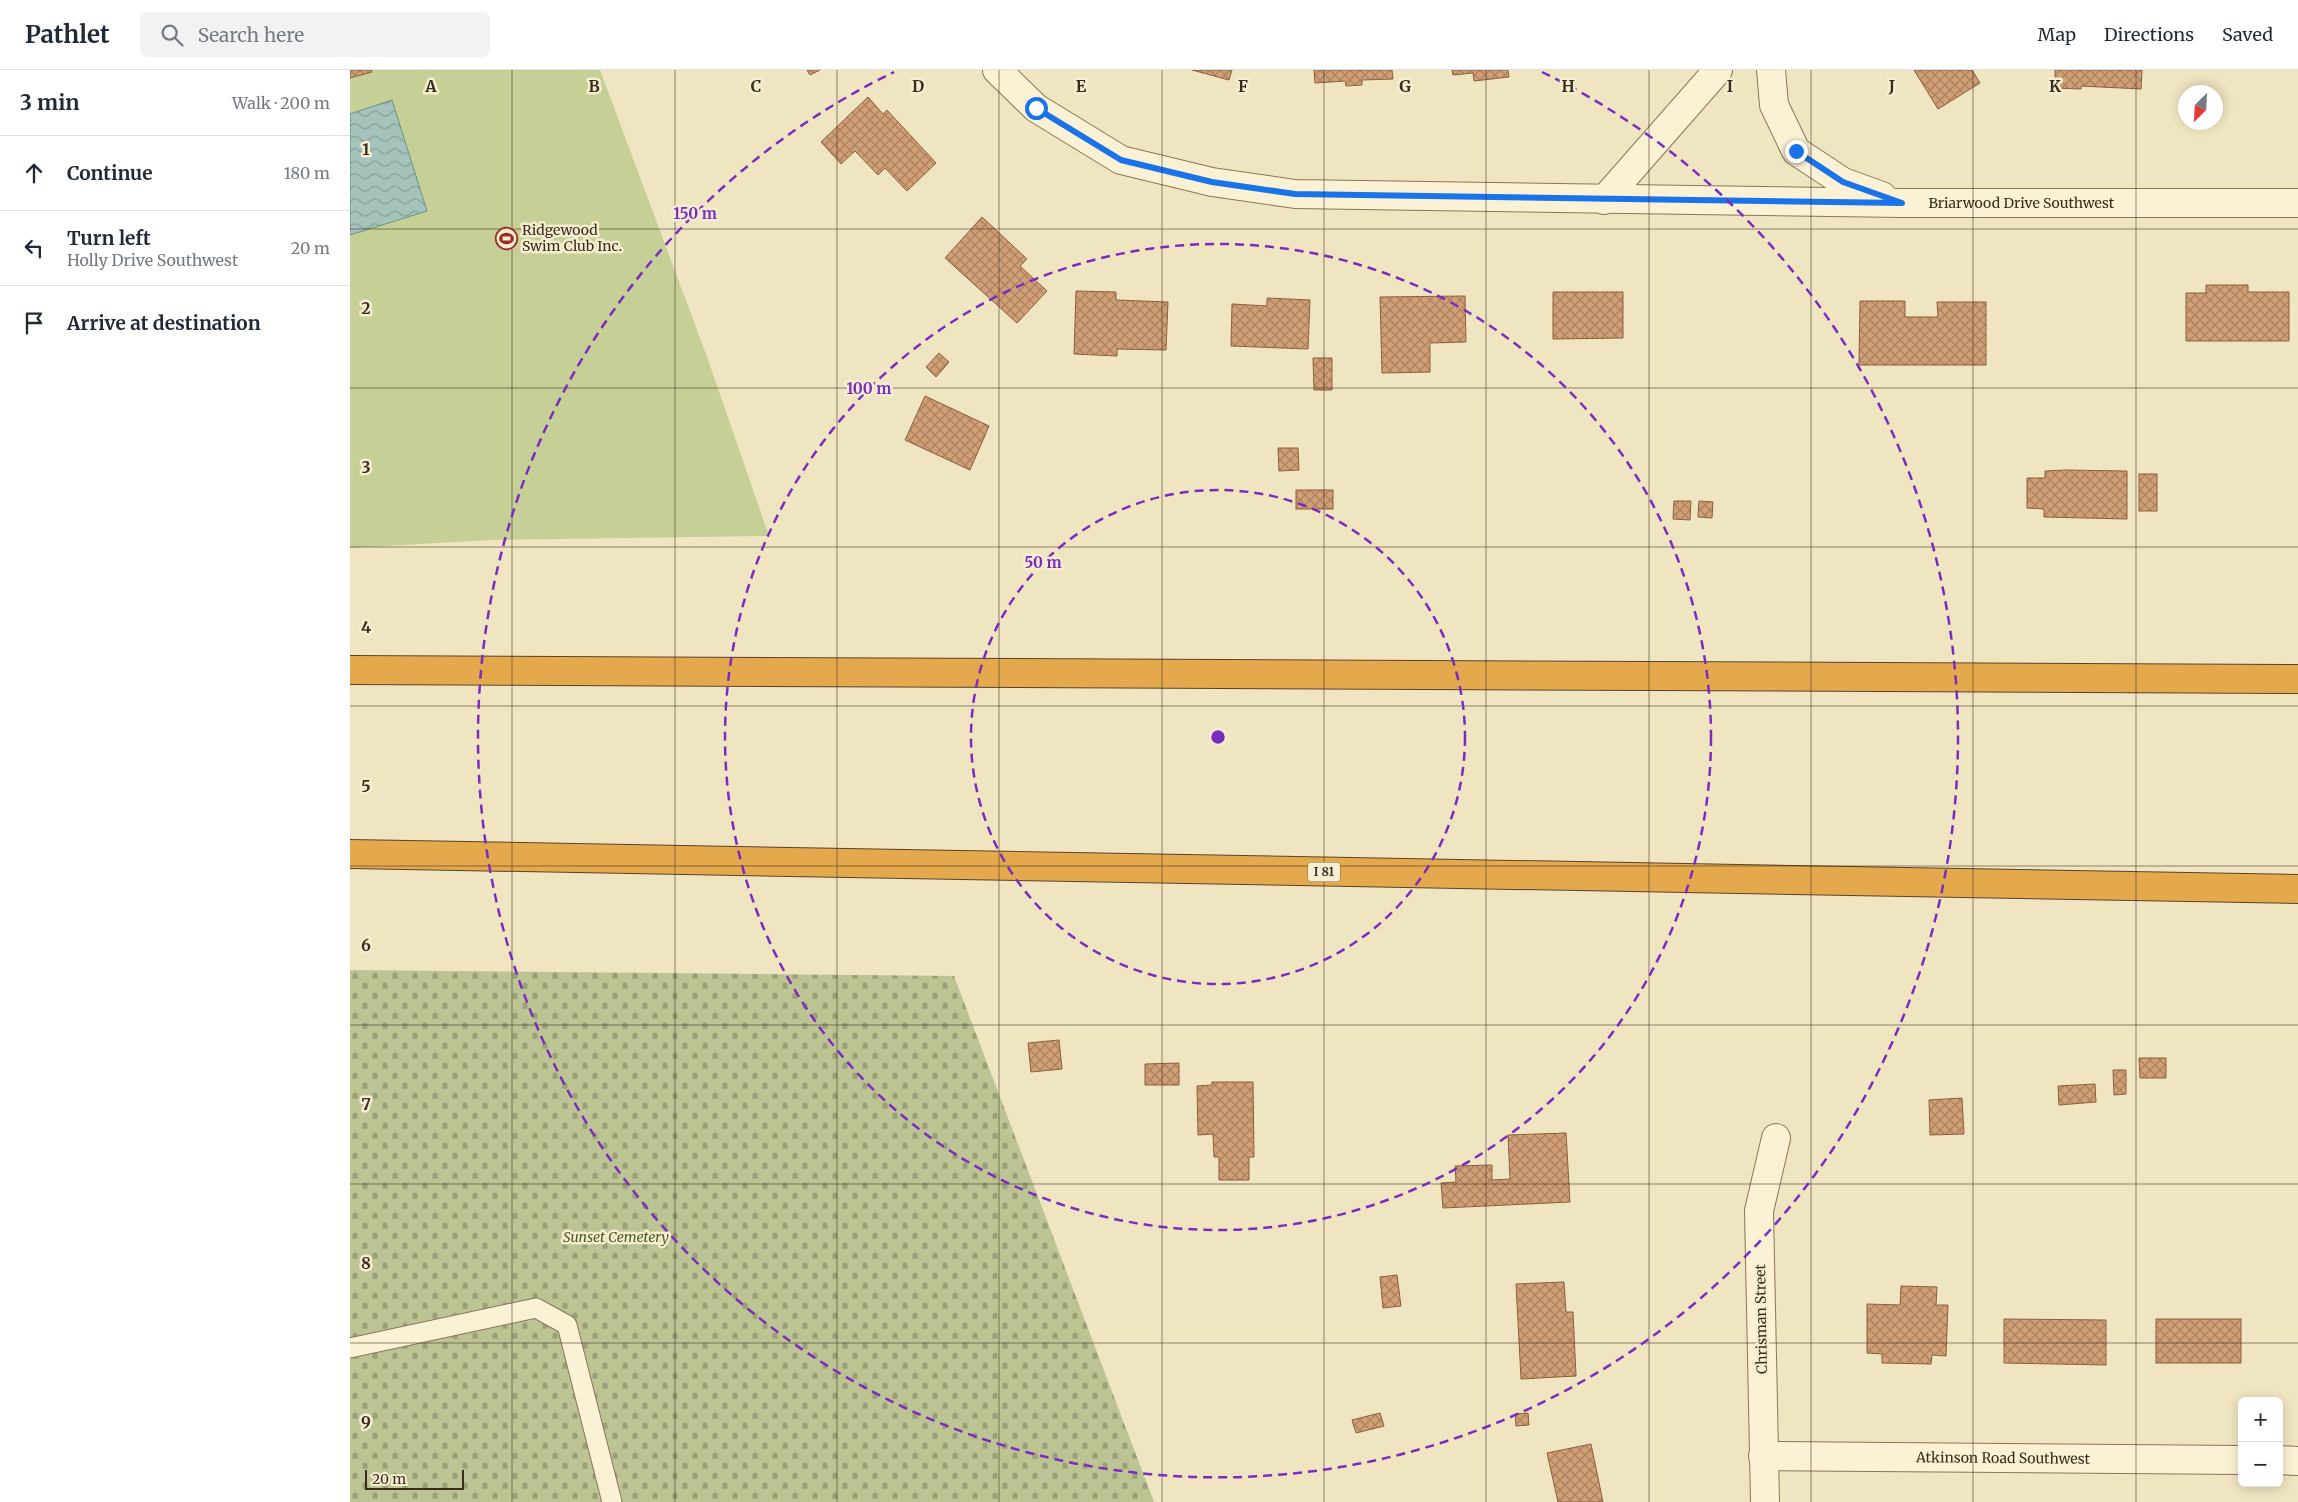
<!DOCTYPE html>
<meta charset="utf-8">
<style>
body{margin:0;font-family:Merriweather,serif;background:#f2f2f3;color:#1f2937}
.controls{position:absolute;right:15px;bottom:15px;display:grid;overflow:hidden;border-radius:8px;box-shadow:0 2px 12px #0003}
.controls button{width:45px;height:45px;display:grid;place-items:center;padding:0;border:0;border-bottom:1px solid #e0e1e3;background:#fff;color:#1f2937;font:25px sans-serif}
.compass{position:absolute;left:1828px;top:15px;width:45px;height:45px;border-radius:50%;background:#fff;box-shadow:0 2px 12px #0003;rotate:204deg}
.scale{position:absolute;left:15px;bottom:12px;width:99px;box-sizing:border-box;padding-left:5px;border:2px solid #3a2c1d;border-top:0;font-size:14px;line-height:18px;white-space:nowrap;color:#3a2c1d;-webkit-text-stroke:4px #f7eed2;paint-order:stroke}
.stop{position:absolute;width:15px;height:15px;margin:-11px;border:4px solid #1a73e8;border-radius:50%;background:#fff}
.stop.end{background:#1a73e8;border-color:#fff;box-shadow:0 1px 5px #0008}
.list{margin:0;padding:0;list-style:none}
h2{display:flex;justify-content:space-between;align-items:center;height:65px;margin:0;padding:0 20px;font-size:21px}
h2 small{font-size:16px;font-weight:400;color:#747a83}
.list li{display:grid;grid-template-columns:32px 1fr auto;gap:15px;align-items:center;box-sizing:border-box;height:75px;padding:0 20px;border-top:1px solid #e0e1e3}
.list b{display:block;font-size:19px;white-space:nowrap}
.list p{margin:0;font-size:16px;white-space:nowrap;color:#747a83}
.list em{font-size:16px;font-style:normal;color:#747a83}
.icon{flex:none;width:28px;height:28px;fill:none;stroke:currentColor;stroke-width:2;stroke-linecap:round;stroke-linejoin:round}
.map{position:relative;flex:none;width:1948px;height:1432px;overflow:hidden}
header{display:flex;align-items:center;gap:30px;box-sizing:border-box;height:70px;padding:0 25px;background:#fff;border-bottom:1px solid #e0e1e3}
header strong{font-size:24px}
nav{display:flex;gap:28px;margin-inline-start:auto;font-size:18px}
.search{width:350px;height:45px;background:#f2f2f3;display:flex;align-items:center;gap:12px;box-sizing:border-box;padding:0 18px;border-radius:8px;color:#747a83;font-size:19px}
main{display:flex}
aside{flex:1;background:#fff}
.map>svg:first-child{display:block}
.green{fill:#c6cf95}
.cemetery{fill:url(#cemetery-stones)}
.water{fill:url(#water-waves);stroke:#6a9189}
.building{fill:url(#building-cross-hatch);stroke:#8c5f3c}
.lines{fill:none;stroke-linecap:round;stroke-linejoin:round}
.lane-casing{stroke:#8b7558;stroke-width:21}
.street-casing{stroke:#8b7558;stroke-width:30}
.highway-casing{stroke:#59432c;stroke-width:30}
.lane{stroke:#fbf1d5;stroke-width:19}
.street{stroke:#fbf1d5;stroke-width:28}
.highway{stroke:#e5a94d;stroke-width:28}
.route{stroke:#1a73e8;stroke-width:6}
.grid{fill:none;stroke:#3a2c1d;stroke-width:1;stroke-opacity:0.55}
.ring{fill:none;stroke:#7b2cbf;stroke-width:2.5;stroke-dasharray:9 6}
.labels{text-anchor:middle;stroke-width:5;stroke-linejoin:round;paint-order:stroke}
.shield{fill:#f7eed2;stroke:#736653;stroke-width:1}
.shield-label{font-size:12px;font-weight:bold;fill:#3a2c1d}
.street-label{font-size:14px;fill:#3a2c1d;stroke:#f7eed2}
.poi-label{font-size:14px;fill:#3a2c1d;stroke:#f7eed2;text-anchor:start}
.park-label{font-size:14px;font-style:italic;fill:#485822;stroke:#f7eed2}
.grid-label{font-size:16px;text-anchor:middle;font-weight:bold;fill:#3a2c1d;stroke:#f7eed2;stroke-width:5;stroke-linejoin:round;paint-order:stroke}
.centre{fill:#7b2cbf;stroke:#f7eed2;stroke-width:2.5}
.ring-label{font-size:15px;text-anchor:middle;font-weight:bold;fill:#7b2cbf;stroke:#f7eed2;stroke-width:5;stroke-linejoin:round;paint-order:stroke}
</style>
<header>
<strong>Pathlet</strong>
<div class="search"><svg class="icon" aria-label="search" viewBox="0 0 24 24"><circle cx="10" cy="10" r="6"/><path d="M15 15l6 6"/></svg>Search here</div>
<nav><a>Map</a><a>Directions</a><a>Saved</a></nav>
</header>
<main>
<aside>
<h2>3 min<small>Walk · 200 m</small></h2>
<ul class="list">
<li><svg class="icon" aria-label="ahead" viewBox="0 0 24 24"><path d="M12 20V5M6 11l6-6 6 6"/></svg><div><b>Continue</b></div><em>180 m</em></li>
<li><svg class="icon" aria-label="left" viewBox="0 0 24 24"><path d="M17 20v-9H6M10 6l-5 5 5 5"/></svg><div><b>Turn left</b><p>Holly Drive Southwest</p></div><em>20 m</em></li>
<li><svg class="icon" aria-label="arrive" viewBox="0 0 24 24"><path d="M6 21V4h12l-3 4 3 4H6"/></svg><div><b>Arrive at destination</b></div></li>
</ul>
</aside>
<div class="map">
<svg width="1948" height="1432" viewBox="0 0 1948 1432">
<defs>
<pattern id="cemetery-stones" width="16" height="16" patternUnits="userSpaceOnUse" patternTransform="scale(1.25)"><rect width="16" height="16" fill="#bcc494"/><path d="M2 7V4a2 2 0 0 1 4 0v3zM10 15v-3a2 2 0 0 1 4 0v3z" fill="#9a9f78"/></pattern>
<pattern id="water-waves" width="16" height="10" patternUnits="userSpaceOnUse" patternTransform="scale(1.25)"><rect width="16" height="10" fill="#a4c3bb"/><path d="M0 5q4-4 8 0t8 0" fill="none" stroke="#879f97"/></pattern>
<pattern id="building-cross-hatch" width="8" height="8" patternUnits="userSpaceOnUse" patternTransform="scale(1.25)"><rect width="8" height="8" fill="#d19f75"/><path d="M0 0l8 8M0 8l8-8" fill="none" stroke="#ab825f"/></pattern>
</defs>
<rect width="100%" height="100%" fill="#f0e5c1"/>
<path class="green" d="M0,0H250L356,284L419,466L141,470L0,478Z"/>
<path class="cemetery" d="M0,900L604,906L804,1432H0Z"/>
<path class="water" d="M42,30L77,141L0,165V44Z"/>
<g class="building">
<path d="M0,0H21L22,2L0,8Z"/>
<path d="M457,0H470L460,5Z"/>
<path d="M842,0H882L879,10Z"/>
<path d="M964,0H1042L1043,9L1012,10V15L996,16L995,11L965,13Z"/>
<path d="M1102,0H1158L1159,7L1124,11L1123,3L1103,5Z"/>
<path d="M1564,0H1622L1630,13L1588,39Z"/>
<path d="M1705,0H1792L1791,19L1731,16V19L1705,18Z"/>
<path d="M518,27L533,44L537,40L586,93L557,121L535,98L528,105L505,81L491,94L471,72Z"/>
<path d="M632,147L677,189L670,196L697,221L667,253L595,188Z"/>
<path d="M1856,215H1898V222H1939V271H1836V223H1856Z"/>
<path d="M726,221L766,222V230L818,232L816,280L767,279V286L724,284Z"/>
<path d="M1203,222H1273V268L1203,269Z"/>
<path d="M1115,226L1116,272L1080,273V302L1032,303L1030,227Z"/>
<path d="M917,228L960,230L958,279L881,276L882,234L917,236Z"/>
<path d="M1510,231H1555V247H1588L1587,232H1636V295H1509Z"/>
<path d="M589,283L599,292L586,307L576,297Z"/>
<path d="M963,288H982V320H964Z"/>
<path d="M575,326L639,356L620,400L555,370Z"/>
<path d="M928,378H948L949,400L929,401Z"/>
<path d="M1715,400L1777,401V449L1694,447V439L1677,438V408H1695V401Z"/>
<rect x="1789" y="404" width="18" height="37"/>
<rect x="946" y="420" width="37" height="19"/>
<path d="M1324,431H1341L1340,450L1323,449Z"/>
<path d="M1349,431L1363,432L1362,448L1348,447Z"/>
<path d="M709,970L712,999L681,1002L678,973Z"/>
<path d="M1789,988H1816V1008H1790Z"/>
<path d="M829,993V1015H795V994Z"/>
<path d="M1763,1000H1776V1024L1764,1025Z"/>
<path d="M862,1012H903L904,1087H899V1110H869V1087H864L863,1064L848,1065L847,1016L862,1015Z"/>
<path d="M1745,1014L1746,1032L1709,1035L1708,1016Z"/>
<path d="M1612,1028L1614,1064L1580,1065L1579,1030Z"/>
<path d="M1216,1063L1220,1132L1093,1138L1091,1113L1106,1112L1105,1096L1142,1095V1110L1160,1109L1158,1065Z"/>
<path d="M1047,1205L1051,1236L1033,1238L1030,1207Z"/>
<path d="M1214,1212L1216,1242H1223L1226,1306L1171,1309L1166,1214Z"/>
<path d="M1551,1216L1587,1217L1586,1235H1598L1596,1286L1582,1285L1581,1294L1532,1293V1284L1517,1283V1234L1550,1235Z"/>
<path d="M1654,1249L1756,1250V1295L1654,1293Z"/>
<rect x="1806" y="1249" width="85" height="44"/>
<path d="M1030,1343L1034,1356L1006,1363L1002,1350Z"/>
<path d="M1178,1343L1179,1355L1166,1356L1165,1344Z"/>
<path d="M1241,1374L1253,1432H1208L1197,1383Z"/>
</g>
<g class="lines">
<defs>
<path id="lane" d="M0,1278L186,1238L217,1255L262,1432"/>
<g id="street">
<path id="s1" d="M647,0L686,38L771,90L862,112L945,124L1552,133H1948"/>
<path d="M1421,0L1424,35L1446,81L1493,112L1532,126"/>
<path d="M1254,130L1368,0"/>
<path id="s2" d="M1413,1386L1892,1390"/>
<path d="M1929,1390L1948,1391"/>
<path d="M1415,1432L1409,1141L1426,1068"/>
</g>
<g id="highway">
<path d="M0,600L1948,609"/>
<path d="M0,784L1948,819"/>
</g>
</defs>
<use href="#lane" class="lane-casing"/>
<use href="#street" class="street-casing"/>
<use href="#highway" class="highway-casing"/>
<use href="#lane" class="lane"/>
<use href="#street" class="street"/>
<use href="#highway" class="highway"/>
</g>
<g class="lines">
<path class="route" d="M686,38L771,90L862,112L945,124L1552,133L1493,112L1446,81"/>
</g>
<path class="grid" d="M162,0V1432M325,0V1432M487,0V1432M649,0V1432M812,0V1432M974,0V1432M1136,0V1432M1299,0V1432M1461,0V1432M1623,0V1432M1786,0V1432M0,159H1948M0,318H1948M0,477H1948M0,636H1948M0,796H1948M0,955H1948M0,1114H1948M0,1273H1948"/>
<g class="ring">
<circle cx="868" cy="667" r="247"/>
<circle cx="868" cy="667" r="493"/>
<path d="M1192 2A740 740 0 1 1 544 2"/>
</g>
<defs>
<symbol id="stadium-ring" viewBox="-11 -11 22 22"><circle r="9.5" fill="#f7eed2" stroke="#9e2924" stroke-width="1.5"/><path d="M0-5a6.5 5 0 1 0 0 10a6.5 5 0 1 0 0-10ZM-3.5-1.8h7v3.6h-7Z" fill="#9e2924"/></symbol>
</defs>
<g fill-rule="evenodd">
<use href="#stadium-ring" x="144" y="156" width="25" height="25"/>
</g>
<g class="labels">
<rect class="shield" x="958" y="792.5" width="32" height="19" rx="4"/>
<g class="shield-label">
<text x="974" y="806">I 81</text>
</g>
<g class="street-label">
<text dy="5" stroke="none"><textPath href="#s1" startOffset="1058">Briarwood Drive Southwest</textPath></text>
<text transform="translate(1411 1249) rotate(-91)" y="5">Chrisman Street</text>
<text dy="5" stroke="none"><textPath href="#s2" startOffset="240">Atkinson Road Southwest</textPath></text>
</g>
<g class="poi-label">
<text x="172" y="165">Ridgewood<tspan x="172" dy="16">Swim Club Inc.</tspan></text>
</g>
<g class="park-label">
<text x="266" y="1172">Sunset Cemetery</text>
</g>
</g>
<g class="grid-label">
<text x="81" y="22">A</text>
<text x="244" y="22">B</text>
<text x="406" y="22">C</text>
<text x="568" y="22">D</text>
<text x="731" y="22">E</text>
<text x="893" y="22">F</text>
<text x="1055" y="22">G</text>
<text x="1218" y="22">H</text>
<text x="1380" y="22">I</text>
<text x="1542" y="22">J</text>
<text x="1705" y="22">K</text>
<text x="16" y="85">1</text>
<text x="16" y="244">2</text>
<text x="16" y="403">3</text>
<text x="16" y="563">4</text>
<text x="16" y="722">5</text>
<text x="16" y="881">6</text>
<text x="16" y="1040">7</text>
<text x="16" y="1199">8</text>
<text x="16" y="1358">9</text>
</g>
<circle cx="868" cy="667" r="8" class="centre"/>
<g class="ring-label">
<text x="345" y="149">150 m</text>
<text x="519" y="324">100 m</text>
<text x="693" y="498">50 m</text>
</g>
</svg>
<div class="controls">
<button>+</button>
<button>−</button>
</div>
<svg class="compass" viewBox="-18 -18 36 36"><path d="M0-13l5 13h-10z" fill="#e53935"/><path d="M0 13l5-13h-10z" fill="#747a83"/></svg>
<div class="scale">20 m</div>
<div class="stop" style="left:686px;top:38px"></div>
<div class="stop end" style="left:1446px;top:81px"></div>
</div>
</main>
